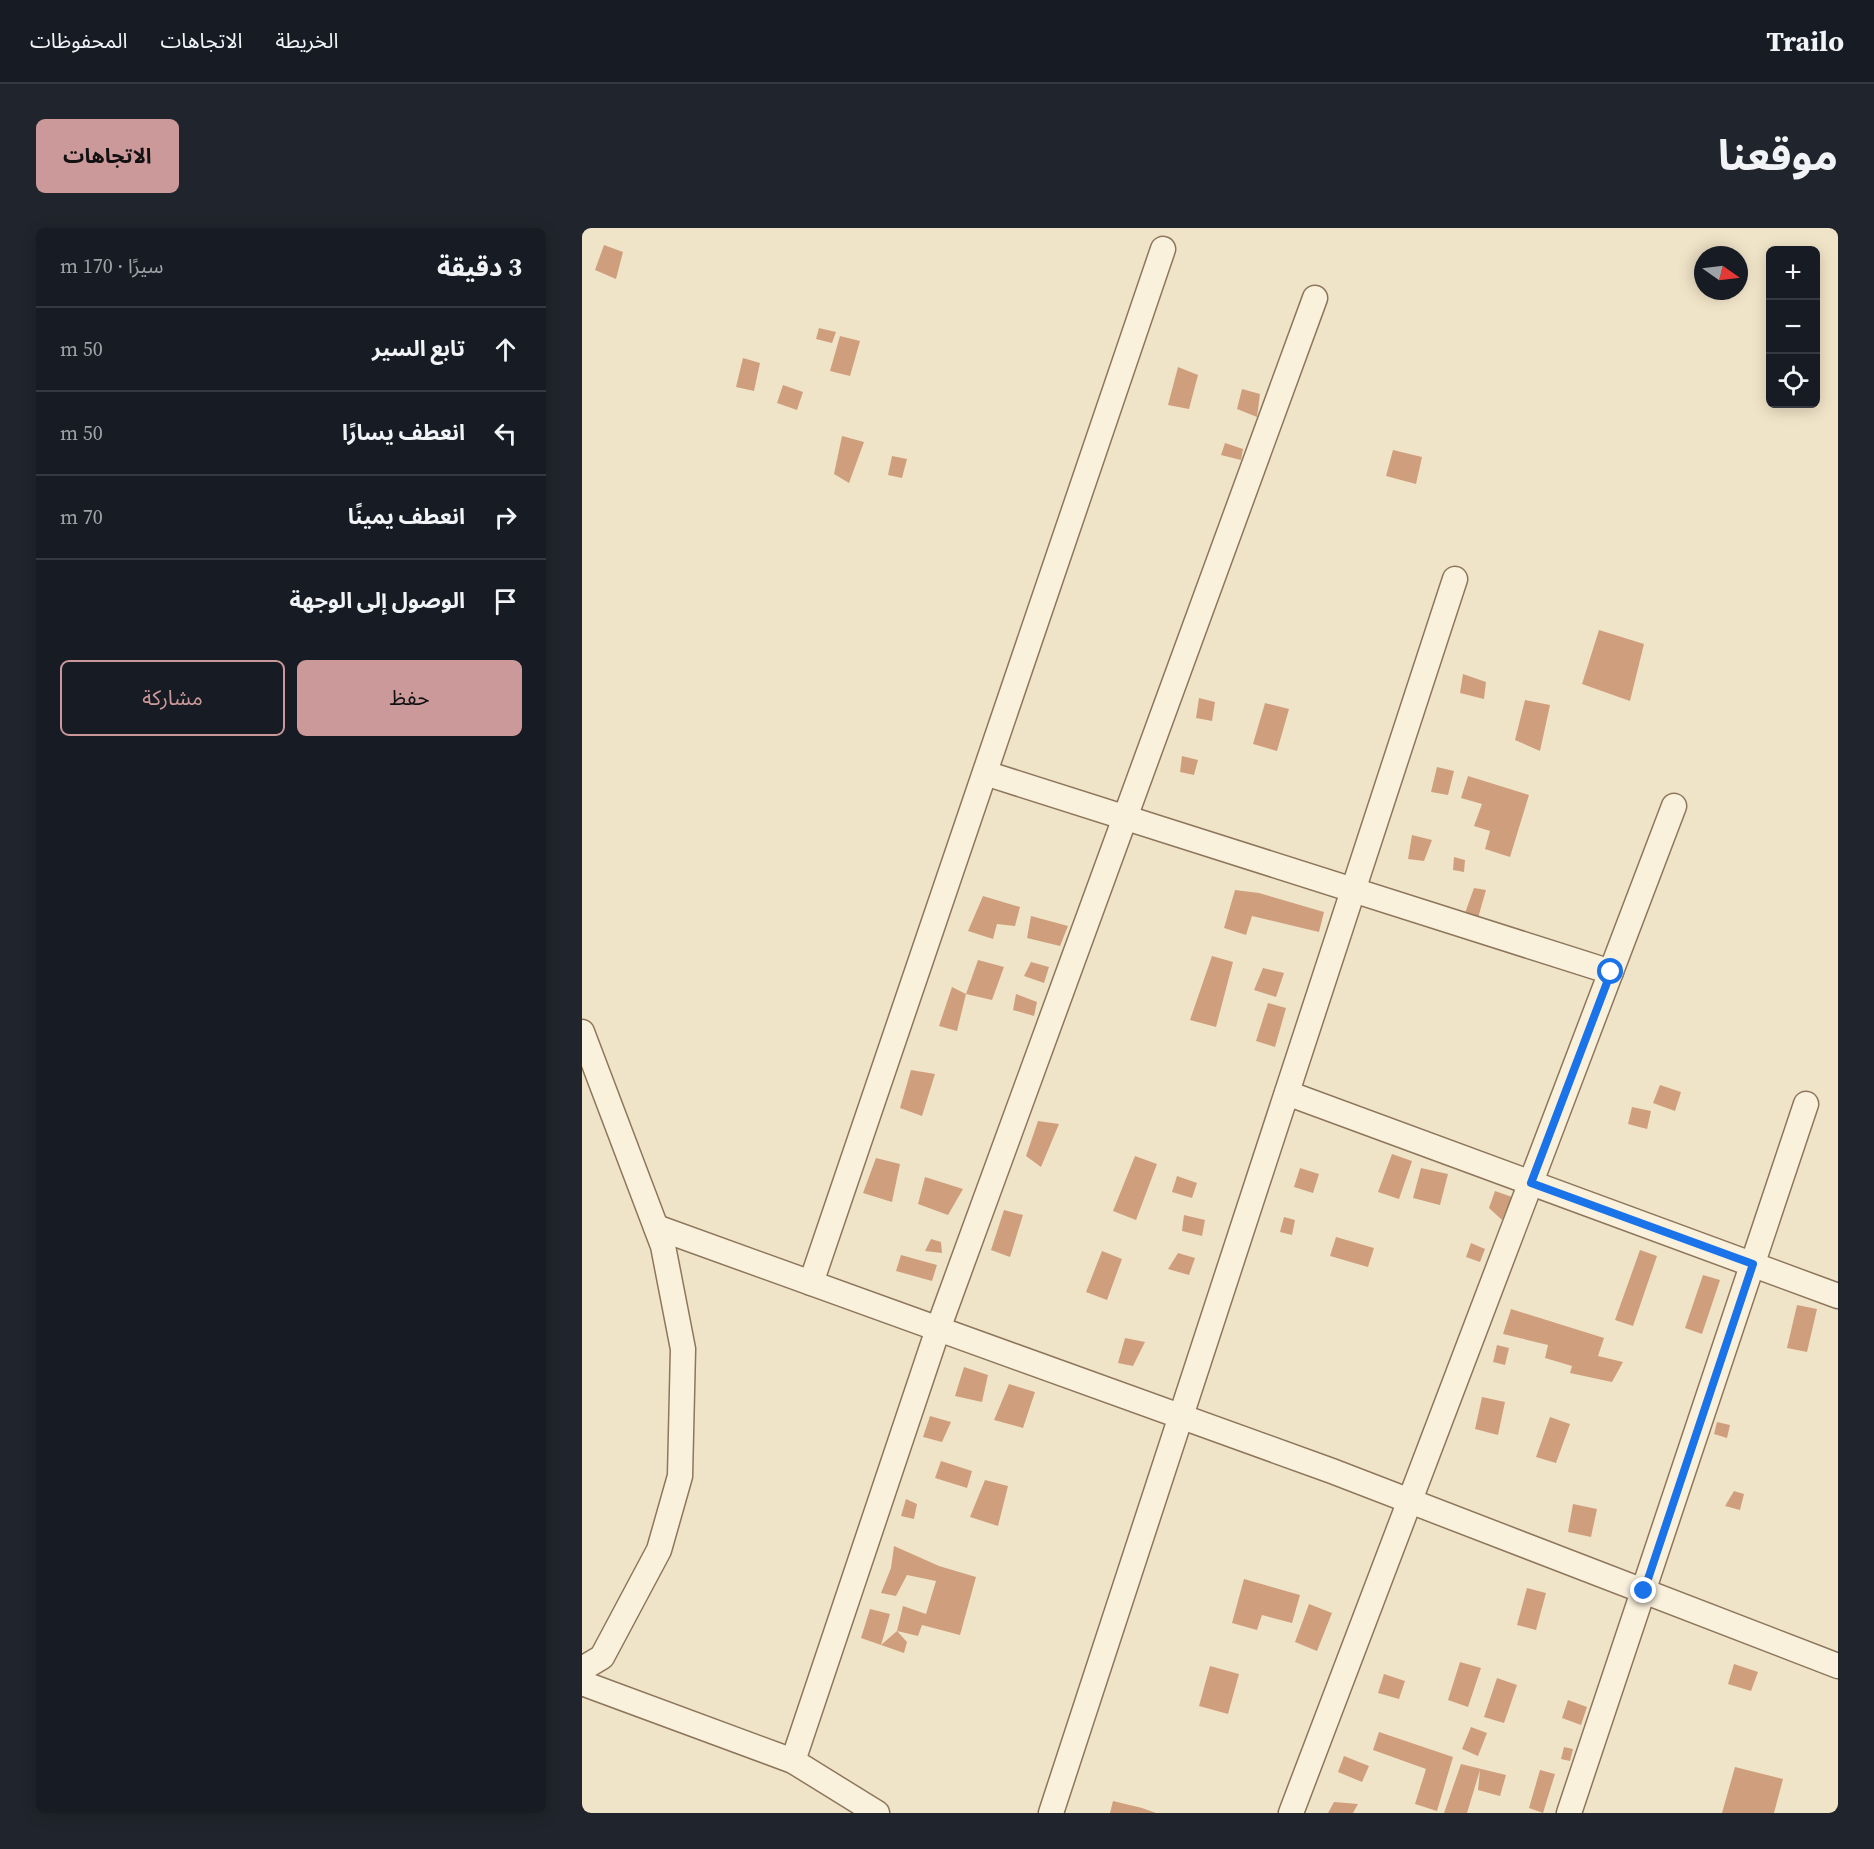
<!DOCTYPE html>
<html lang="ar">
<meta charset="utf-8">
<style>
body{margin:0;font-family:"Source Serif 4","Noto Sans Arabic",serif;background:#20242c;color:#f1f3f6;direction:rtl}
.controls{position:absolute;right:18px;top:18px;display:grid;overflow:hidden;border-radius:9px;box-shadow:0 3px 15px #0003}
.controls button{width:54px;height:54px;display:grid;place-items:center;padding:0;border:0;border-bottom:2px solid #363941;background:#171b24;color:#f1f3f6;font:30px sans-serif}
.compass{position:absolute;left:1112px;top:18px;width:54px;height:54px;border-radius:50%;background:#171b24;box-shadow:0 3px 15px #0003;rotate:104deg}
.stop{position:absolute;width:18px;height:18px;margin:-14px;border:4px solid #1a73e8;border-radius:50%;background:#fff}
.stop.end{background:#1a73e8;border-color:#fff;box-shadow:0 2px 6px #0008}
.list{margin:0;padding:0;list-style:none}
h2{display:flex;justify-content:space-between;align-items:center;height:78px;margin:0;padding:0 24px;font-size:26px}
h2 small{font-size:20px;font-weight:400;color:#9ea1a6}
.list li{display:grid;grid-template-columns:39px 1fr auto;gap:18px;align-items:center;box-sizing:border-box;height:84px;padding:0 24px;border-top:2px solid #363941}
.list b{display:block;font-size:22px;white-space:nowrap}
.list em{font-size:20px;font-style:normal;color:#9ea1a6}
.actions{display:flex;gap:12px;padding:18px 24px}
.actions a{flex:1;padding:14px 0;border:2px solid #cc999b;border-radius:9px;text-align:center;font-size:21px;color:#cc999b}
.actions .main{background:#cc999b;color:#111}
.icon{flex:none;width:33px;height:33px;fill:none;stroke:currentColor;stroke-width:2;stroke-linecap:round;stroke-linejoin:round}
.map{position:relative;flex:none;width:1256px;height:1585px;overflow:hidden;direction:ltr;border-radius:9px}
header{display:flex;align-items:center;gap:36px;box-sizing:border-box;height:84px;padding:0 30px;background:#171b24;border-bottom:2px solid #363941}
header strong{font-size:28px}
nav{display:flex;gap:33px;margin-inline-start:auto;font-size:21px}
.intro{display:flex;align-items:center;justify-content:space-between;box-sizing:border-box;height:144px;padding:0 36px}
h1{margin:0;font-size:42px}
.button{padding:15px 27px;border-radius:9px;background:#cc999b;color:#111;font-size:21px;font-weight:700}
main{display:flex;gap:36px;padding:0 36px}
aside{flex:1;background:#171b24;border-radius:9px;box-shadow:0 3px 15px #0003}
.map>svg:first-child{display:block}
.building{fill:#cf9f7d}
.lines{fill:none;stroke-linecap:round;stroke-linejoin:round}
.street-casing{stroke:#8d765c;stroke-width:27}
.street{stroke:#faf1dc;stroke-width:24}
.route{stroke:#1a73e8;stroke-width:8}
</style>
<header>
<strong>Trailo</strong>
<nav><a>الخريطة</a><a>الاتجاهات</a><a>المحفوظات</a></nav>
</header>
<div class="intro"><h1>موقعنا</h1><a class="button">الاتجاهات</a></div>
<main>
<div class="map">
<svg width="1256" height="1585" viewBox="0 0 1256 1585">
<rect width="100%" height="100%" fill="#f0e4c8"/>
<g class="building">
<path d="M22,17L41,24L34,51L13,42Z"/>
<path d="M237,100L254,104L250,115L234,111Z"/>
<path d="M258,108L278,113L268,148L248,143Z"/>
<path d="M161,130L178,135L172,163L154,159Z"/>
<path d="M596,139L616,147L607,181L586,177Z"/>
<path d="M201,157L221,164L215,182L195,175Z"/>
<path d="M660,161L678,166L675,189L655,181Z"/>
<path d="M260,208L282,214L267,255L252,246Z"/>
<path d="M643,215L661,221L659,232L639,227Z"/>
<path d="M811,222L840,229L834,256L804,248Z"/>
<path d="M310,228L325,231L320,250L306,247Z"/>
<path d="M1017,402L1062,416L1048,473L1000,456Z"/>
<path d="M881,446L904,454L902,471L878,465Z"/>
<path d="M617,470L633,474L630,493L614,490Z"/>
<path d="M943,472L968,477L958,523L933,512Z"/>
<path d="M683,475L707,481L695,523L671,516Z"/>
<path d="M600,528L616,532L612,547L598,544Z"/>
<path d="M855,539L872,543L866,567L849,564Z"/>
<path d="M886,548L947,567L928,629L903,621L908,603L892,598L900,576L879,570Z"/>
<path d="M830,607L850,612L842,633L826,631Z"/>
<path d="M872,629L883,632L882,644L871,642Z"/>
<path d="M892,660L904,662L896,690L883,685Z"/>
<path d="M653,662L677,665L742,684L737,704L670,688L664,707L642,700Z"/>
<path d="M401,668L438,679L433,698L415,696L411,711L386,703Z"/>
<path d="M449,688L486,698L478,718L445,710Z"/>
<path d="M630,728L651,734L634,799L608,792Z"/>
<path d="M396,732L422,739L410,772L384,766Z"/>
<path d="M449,734L467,739L462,755L442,748Z"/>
<path d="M681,740L702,745L694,769L672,762Z"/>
<path d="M370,759L384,766L375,803L357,798Z"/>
<path d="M434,766L455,774L452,788L431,782Z"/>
<path d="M686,775L704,780L693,819L674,813Z"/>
<path d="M329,842L353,846L340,888L318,880Z"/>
<path d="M1078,857L1099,864L1093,883L1071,875Z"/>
<path d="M1050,879L1069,883L1065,901L1046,896Z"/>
<path d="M456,893L477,896L459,939L444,928Z"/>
<path d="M810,926L830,933L817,971L796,964Z"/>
<path d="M553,928L575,936L554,992L531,983Z"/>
<path d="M294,930L318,936L310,974L281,965Z"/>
<path d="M718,940L737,946L731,965L712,959Z"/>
<path d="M839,940L866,946L858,977L831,970Z"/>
<path d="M595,948L615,955L610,970L590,964Z"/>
<path d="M343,949L381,961L366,987L336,976Z"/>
<path d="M913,963L930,969L920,992L907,980Z"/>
<path d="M422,982L441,987L428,1029L409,1022Z"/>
<path d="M602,987L623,992L620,1008L600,1003Z"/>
<path d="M702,989L713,992L710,1007L698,1004Z"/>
<path d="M754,1009L792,1020L786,1039L748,1028Z"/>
<path d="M349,1011L359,1014L360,1025L343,1023Z"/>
<path d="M889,1015L903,1021L898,1034L884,1029Z"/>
<path d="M1058,1022L1075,1028L1051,1098L1033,1092Z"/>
<path d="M520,1023L540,1031L525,1072L504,1064Z"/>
<path d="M596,1025L613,1030L607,1047L586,1041Z"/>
<path d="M319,1027L355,1037L350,1053L314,1043Z"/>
<path d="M1121,1047L1138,1052L1120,1106L1103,1100Z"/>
<path d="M1215,1077L1235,1081L1225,1124L1205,1120Z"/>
<path d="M929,1081L1022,1110L1016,1128L1041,1134L1030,1154L988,1145L990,1138L963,1130L966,1117L921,1106Z"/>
<path d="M543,1110L563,1114L551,1138L536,1135Z"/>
<path d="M915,1117L927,1120L923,1137L911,1134Z"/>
<path d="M382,1139L406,1147L400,1174L373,1168Z"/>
<path d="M427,1156L453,1164L441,1200L412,1192Z"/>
<path d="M900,1169L923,1174L916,1207L893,1201Z"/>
<path d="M348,1188L369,1194L360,1214L341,1209Z"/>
<path d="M968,1189L988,1196L974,1235L954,1229Z"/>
<path d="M1135,1194L1148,1197L1145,1210L1132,1206Z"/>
<path d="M359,1233L390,1243L385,1260L353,1250Z"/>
<path d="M403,1252L426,1258L416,1298L388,1289Z"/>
<path d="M1152,1263L1162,1266L1158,1282L1143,1278Z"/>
<path d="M324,1271L335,1276L332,1291L319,1288Z"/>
<path d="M991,1276L1015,1281L1009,1309L986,1304Z"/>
<path d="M312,1318L357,1338L394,1349L378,1407L340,1397L336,1408L315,1403L321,1378L344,1386L354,1353L325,1347L314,1368L299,1365L309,1340Z"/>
<path d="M662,1351L718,1367L710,1395L680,1387L675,1402L650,1395Z"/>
<path d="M945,1360L964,1365L954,1402L935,1397Z"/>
<path d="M727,1376L750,1385L735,1423L713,1414Z"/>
<path d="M288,1381L308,1386L299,1417L279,1410Z"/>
<path d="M315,1403L325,1414L322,1425L299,1417Z"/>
<path d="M878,1434L899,1440L886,1479L866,1472Z"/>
<path d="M1152,1436L1176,1444L1169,1463L1146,1456Z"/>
<path d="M628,1438L657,1446L646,1486L617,1478Z"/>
<path d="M802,1446L823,1453L817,1471L796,1465Z"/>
<path d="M915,1450L935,1457L922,1495L902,1489Z"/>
<path d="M986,1472L1005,1479L999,1497L980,1490Z"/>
<path d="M889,1499L905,1505L896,1528L880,1521Z"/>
<path d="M797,1504L871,1529L855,1583L833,1576L844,1541L791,1522Z"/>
<path d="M982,1519L991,1521L988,1533L979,1531Z"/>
<path d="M762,1528L787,1538L780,1554L756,1544Z"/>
<path d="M879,1536L924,1547L918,1568L896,1562L898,1542L885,1585H862Z"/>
<path d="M1153,1539L1201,1551L1192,1585H1140Z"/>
<path d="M958,1542L973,1546L961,1585L947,1580Z"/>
<path d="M531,1573L560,1580L574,1585H528Z"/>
<path d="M752,1574L776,1576L771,1585H746Z"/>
</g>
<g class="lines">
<defs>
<g id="street">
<path d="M403,545L1029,744"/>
<path d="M0,804L81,1018L101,1121L98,1248L77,1322L20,1429L0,1441"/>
<path d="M705,865L1256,1068"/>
<path d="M74,999L750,1243L1256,1438"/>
<path d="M229,1055L581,21"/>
<path d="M0,1455L211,1533L295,1585"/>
<path d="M211,1533L356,1101L733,70"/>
<path d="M469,1585L873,351"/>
<path d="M709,1585L1092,578"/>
<path d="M987,1585L1224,876"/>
</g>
</defs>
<use href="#street" class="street-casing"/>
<use href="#street" class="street"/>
</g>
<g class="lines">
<path class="route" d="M1029,744L949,955L1171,1036L1062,1363"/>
</g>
</svg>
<div class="controls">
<button>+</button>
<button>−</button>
<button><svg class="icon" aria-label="locate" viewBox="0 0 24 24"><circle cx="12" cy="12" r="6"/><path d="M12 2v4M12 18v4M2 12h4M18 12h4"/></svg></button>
</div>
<svg class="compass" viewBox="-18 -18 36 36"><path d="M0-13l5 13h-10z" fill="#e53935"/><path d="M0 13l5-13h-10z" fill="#9ea1a6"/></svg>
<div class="stop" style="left:1029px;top:744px"></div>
<div class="stop end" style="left:1062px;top:1363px"></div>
</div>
<aside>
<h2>3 دقيقة<small>سيرًا · 170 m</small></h2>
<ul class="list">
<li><svg class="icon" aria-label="ahead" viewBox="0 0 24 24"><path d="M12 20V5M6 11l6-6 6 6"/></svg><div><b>تابع السير</b></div><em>50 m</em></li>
<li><svg class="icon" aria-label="left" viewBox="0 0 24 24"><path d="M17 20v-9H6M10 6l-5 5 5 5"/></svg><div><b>انعطف يسارًا</b></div><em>50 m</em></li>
<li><svg class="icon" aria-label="right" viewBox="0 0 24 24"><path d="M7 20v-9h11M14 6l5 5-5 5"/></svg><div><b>انعطف يمينًا</b></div><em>70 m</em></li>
<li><svg class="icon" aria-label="arrive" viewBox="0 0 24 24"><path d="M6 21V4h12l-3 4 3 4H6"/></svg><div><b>الوصول إلى الوجهة</b></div></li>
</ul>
<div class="actions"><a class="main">حفظ</a><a>مشاركة</a></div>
</aside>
</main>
